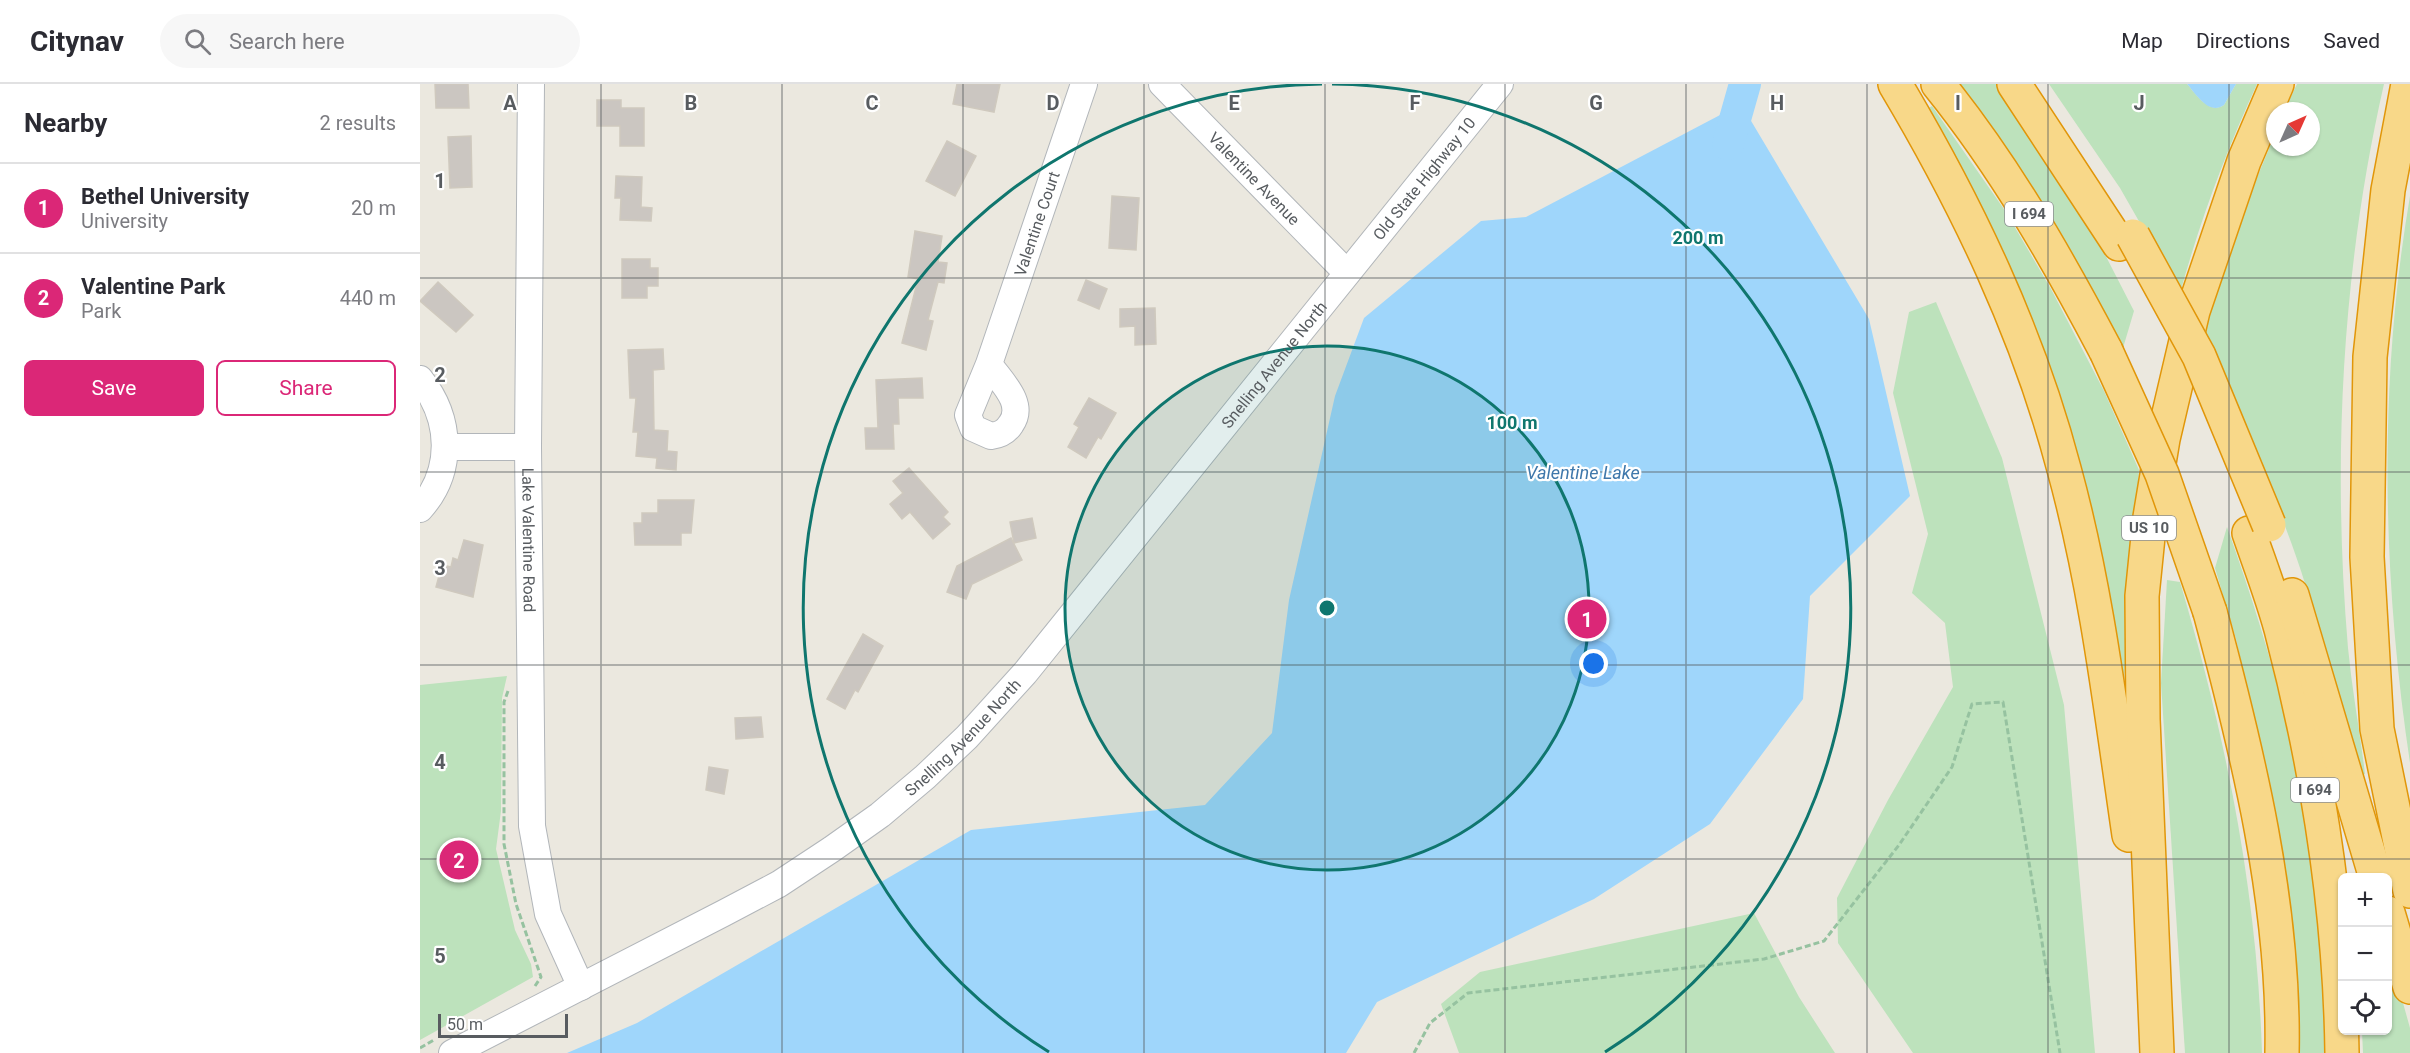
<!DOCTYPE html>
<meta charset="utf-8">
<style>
body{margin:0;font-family:Roboto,sans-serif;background:#f7f7f7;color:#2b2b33}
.controls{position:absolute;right:18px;bottom:18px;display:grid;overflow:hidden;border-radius:9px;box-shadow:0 2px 4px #0004}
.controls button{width:54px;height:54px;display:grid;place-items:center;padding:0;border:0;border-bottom:2px solid #e1e1e2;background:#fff;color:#2b2b33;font:30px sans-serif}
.compass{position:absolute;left:1846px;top:18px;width:54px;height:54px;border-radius:50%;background:#fff;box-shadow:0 2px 4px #0004;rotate:45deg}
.scale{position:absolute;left:18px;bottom:15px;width:130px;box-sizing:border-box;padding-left:6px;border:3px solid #585c60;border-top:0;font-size:16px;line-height:21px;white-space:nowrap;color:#585c60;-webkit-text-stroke:4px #fff;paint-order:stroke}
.you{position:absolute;left:1174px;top:580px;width:21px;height:21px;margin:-15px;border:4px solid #fff;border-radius:50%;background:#1a73e8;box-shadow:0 0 0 9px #1a73e833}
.badge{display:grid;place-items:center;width:39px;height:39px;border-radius:50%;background:#db2777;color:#fff;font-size:20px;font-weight:700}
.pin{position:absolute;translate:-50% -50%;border:3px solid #fff;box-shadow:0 2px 6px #0006}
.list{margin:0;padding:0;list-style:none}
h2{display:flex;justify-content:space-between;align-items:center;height:78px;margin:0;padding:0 24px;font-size:26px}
h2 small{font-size:20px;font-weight:400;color:#7c7c81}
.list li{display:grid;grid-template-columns:39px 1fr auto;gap:18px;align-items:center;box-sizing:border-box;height:90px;padding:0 24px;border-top:2px solid #e1e1e2}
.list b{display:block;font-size:22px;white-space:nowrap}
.list p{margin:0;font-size:20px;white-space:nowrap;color:#7c7c81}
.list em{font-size:20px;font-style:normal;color:#7c7c81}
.actions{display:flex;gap:12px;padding:18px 24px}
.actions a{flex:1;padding:14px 0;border:2px solid #db2777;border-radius:9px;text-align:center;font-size:21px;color:#db2777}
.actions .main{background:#db2777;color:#fff}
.icon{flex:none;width:33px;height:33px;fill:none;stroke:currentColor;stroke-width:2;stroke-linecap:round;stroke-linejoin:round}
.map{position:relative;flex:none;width:1990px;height:969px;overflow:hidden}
header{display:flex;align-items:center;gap:36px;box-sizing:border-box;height:84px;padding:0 30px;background:#fff;border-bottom:2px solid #e1e1e2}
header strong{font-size:28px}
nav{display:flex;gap:33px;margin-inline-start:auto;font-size:21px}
.search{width:420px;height:54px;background:#f7f7f7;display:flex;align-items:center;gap:15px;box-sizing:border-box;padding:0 21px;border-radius:33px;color:#7c7c81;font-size:22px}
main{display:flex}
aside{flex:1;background:#fff}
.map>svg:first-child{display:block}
.green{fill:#bde2bc}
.water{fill:#9fd6fb}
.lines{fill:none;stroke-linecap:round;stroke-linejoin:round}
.river{stroke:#9fd6fb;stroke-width:32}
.building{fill:#cbc6c1;stroke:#cfc9be;stroke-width:1.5}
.minor-casing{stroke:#b2b6ba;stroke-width:28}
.highway-casing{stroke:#e19609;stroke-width:36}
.path{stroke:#96c2a0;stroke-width:3;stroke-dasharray:6 3;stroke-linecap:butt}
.minor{stroke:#fff;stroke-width:26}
.highway{stroke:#f8d889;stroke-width:33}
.highway-bridge-casing{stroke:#e19609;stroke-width:36;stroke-linecap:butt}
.highway-bridge{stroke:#f8d889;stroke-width:33}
.grid{fill:none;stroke:#585c60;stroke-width:1.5;stroke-opacity:0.55}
.ring{fill:none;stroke:#0f766e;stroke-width:3}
.labels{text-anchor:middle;stroke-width:4.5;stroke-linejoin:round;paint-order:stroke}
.shield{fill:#fff;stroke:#8a8d90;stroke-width:1.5}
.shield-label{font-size:15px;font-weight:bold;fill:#585c60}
.street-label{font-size:16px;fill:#585c60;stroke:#fff}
.water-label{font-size:18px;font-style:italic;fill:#3f78ab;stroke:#fff}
.grid-label{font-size:20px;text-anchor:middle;font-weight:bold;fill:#585c60;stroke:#fff;stroke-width:4.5;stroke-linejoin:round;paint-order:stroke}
.centre{fill:#0f766e;stroke:#fff;stroke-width:3}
.ring-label{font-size:18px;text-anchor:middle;font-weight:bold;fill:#0f766e;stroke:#fff;stroke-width:4.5;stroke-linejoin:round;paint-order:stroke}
</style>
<header>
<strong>Citynav</strong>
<div class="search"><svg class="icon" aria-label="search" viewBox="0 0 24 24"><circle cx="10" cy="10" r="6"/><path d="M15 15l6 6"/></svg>Search here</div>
<nav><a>Map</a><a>Directions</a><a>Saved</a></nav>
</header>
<main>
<aside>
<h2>Nearby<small>2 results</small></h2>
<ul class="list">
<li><span class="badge">1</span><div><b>Bethel University</b><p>University</p></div><em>20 m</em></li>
<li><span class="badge">2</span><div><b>Valentine Park</b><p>Park</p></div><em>440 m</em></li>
</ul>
<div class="actions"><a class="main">Save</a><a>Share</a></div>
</aside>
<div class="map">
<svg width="1990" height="969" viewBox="0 0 1990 969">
<rect width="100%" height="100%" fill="#ebe8df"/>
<g class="green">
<path d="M1537,0H1577L1656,114L1714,227L1703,264L1639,150Z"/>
<path d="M1629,0H1767C1776,10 1789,31 1804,21L1816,0H1837C1806,67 1780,137 1760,209L1700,104Z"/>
<path d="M1877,0H1964C1922,184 1912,376 1928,564C1932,606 1940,648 1945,690L1936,694C1914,606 1895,516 1861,432C1837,371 1808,312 1782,253L1829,113L1855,50V63H1891V27H1864Z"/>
<path d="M1512,22L1586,128L1631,205L1684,307L1719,386L1704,597L1667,427L1505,26Z"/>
<path d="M1990,112V679C1962,492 1958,299 1990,112Z"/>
<path d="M1516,218L1582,374L1644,621L1675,969H1493L1418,859L1417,814L1468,716L1533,603L1525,539L1492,509L1508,450L1473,309L1489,228Z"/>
<path d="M1807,443C1849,560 1883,681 1897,805C1902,860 1905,914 1909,969H1877L1872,855L1855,728L1816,555L1795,484Z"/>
<path d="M1747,496L1760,498C1806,653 1837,807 1842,969H1765L1741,599Z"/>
<path d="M87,592L82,614L81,727L76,765L95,846L111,880L113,893L0,956V601Z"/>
<path d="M1334,829L1379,913L1415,969H1039L1021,920L1060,888Z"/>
<path d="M1968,865L1990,944V969H1943L1942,947L1968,946Z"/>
</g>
<g class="water">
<path d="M1767,0H1816L1804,21C1789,32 1776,10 1767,0Z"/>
<path d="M1321,20L1449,235L1490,412L1390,512L1383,615L1290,740L1174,815L957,918L926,969H147L217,939L551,746L785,721L852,649L869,516L915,312L944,234L1061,137L1106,133Z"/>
</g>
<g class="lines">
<path class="river" d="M1308,60L1325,0"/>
</g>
<g class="building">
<path d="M15,0H48L49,24H16Z"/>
<path d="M537,0H580L574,28L533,20Z"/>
<path d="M177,16H201V24H224V62H200V42H177Z"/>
<path d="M51,52L52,103L30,104L28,53Z"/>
<path d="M527,57L556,72L535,112L506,97Z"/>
<path d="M196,92L222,93L221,123L232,124L231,137L200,136L201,114H195Z"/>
<path d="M692,112L719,114L716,166L689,164Z"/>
<path d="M495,147L522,152L518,178L527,179L524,199L518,198L508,236L513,237L506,266L482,259L498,195L488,193Z"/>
<path d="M202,175H230V184H238V202H227V214H202Z"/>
<path d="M666,196L687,205L679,225L658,216Z"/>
<path d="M18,198L53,231L36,248L0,217Z"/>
<path d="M735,224L736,260L715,261V242L700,243V225Z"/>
<path d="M243,265L244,285L233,286L234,346L248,347L247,367L257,368L256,386L236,384L237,374L216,372L218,348H213L216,314H210L208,266Z"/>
<path d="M502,294L503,314H478L479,340H473L474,365H446L445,344H458L456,296Z"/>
<path d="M669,314L696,329L681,355L678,353L666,374L648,363L659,343L654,340Z"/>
<path d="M489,384L528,428L523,433L530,440L513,455L490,428L482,435L470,420L483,409L473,397Z"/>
<path d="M238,416H274L271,449H261V461H215L214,439H222V429H238Z"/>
<path d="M612,434L616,454L594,459L590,438Z"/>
<path d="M591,454L602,476L552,500L546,515L527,508L537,482Z"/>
<path d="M44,456L63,461L53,513L16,503L22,481L31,483L33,474L38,476Z"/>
<path d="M443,550L463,562L438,608L435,606L425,625L407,615Z"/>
<path d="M341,633L343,653L316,655L315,634Z"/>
<path d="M289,683L308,686L304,710L286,706Z"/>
</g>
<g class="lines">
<defs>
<g id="minor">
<path id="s1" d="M111,0L108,363L112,742L128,830L161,903"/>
<path id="s2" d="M742,0L927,189"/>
<path id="s3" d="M569,280C580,297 606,319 591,340C586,348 580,351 571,352L553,344L548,331L569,280L664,0"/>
<path d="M0,295C32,335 34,387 0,425"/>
<path d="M26,363H108"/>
<path id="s4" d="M32,969L304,829L359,800L412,765L460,731L505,693L547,653L605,589L1080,0"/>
</g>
<g id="highway">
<path d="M1475,0C1547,121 1608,248 1644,385C1677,505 1691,628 1709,751"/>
<path d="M1518,0C1585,83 1637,174 1686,267"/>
<path d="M1594,0L1699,160"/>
<path d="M1988,0L1968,106L1950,273L1947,473L1957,645L1990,807"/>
<path d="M1829,449C1840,481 1852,512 1861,545C1897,682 1920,827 1922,969"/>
<path d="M1872,511L1956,794"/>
<path d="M1790,528C1828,669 1865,821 1862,969"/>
<path d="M1968,829L1990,903"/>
<path d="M1737,969L1723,635L1722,512L1730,433L1743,355L1773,227L1824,77L1857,0"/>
</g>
</defs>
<use href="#minor" class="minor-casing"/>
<use href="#highway" class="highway-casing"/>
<g class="path">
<path d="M88,607L84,618V760L96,820L121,893L115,902"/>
<path d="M0,964L14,956"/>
<path d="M994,969L1010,939L1048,909L1344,875L1404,857L1479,761L1532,683L1552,620L1583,618L1640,969"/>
</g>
<use href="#minor" class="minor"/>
<use href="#highway" class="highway"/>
<defs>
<g id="highway-bridge">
<path d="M1713,152L1779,272L1849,441"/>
<path d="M1686,267L1742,390L1790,528"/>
</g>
</defs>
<use href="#highway-bridge" class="highway-bridge-casing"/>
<use href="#highway-bridge" class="highway-bridge"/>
</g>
<path class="grid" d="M181,0V969M362,0V969M543,0V969M724,0V969M905,0V969M1085,0V969M1266,0V969M1447,0V969M1628,0V969M1809,0V969M0,194H1990M0,388H1990M0,581H1990M0,775H1990"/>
<circle cx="907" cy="524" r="262" fill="#0f766e" fill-opacity=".12"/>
<g class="ring">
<circle cx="907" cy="524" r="262"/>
<path d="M629 968A524 524 0 0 1 902 0M912 0A524 524 0 0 1 1185 968"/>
</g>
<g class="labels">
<g class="shield">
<rect x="1585" y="118" width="48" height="24" rx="4.5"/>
<rect x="1702" y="432" width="54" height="24" rx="4.5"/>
<rect x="1871" y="694" width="48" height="24" rx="4.5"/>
</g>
<g class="shield-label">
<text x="1609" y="135">I 694</text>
<text x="1729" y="449">US 10</text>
<text x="1895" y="711">I 694</text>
</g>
<g class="street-label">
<text dy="6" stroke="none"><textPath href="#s2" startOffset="132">Valentine Avenue</textPath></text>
<text dy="6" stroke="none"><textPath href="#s4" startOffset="1329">Old State Highway 10</textPath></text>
<text dy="6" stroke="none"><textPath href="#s3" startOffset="330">Valentine Court</textPath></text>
<text dy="6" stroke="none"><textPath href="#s4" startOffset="1090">Snelling Avenue North</textPath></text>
<text dy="6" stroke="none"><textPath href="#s1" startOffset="456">Lake Valentine Road</textPath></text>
<text dy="6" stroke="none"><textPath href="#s4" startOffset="604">Snelling Avenue North</textPath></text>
</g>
<g class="water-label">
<text x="1163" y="395">Valentine Lake</text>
</g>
</g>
<g class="grid-label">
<text x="90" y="26">A</text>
<text x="271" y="26">B</text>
<text x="452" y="26">C</text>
<text x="633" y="26">D</text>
<text x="814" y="26">E</text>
<text x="995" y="26">F</text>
<text x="1176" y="26">G</text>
<text x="1357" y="26">H</text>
<text x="1538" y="26">I</text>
<text x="1719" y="26">J</text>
<text x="20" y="104">1</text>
<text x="20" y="298">2</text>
<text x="20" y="491">3</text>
<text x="20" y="685">4</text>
<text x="20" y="879">5</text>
</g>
<circle cx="907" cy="524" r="9" class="centre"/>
<g class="ring-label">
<text x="1278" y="160">200 m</text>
<text x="1092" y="345">100 m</text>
</g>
</svg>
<div class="controls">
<button>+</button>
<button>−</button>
<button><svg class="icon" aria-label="locate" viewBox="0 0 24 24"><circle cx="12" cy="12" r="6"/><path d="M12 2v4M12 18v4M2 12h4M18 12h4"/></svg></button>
</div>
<svg class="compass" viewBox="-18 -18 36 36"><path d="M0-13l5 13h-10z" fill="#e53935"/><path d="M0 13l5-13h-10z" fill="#7c7c81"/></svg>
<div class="scale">50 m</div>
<div class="you"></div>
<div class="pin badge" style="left:1167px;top:535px">1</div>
<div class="pin badge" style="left:39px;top:776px">2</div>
</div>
</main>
